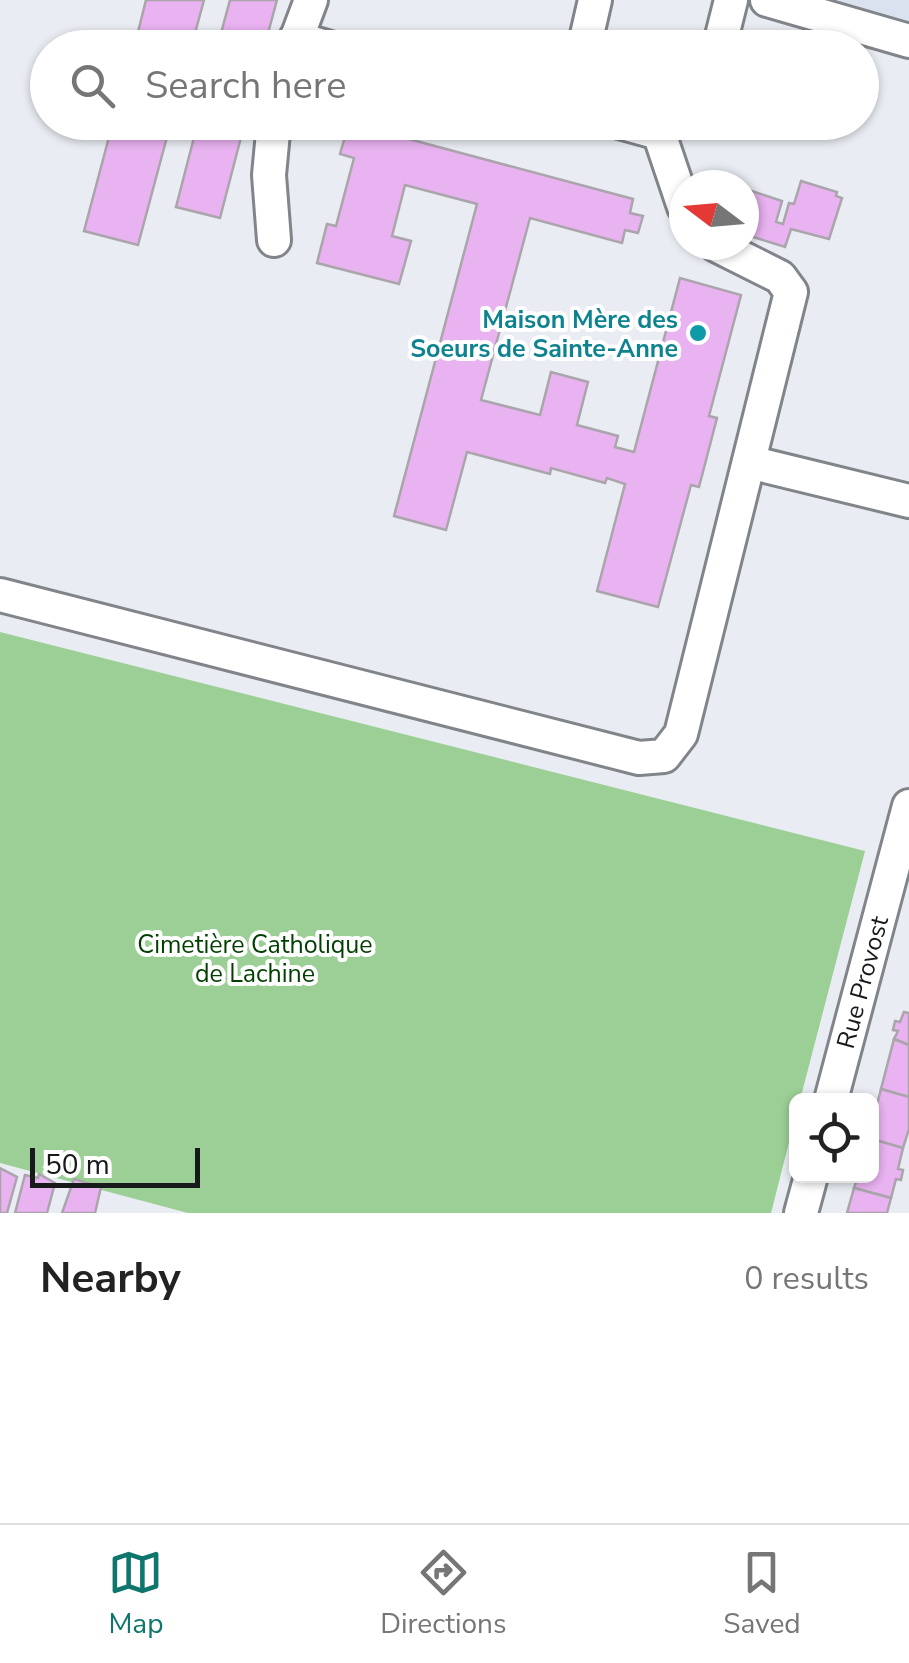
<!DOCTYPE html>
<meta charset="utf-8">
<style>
body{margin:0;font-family:"Nunito Sans",sans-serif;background:#f2f2f2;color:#222}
.controls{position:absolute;right:30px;bottom:30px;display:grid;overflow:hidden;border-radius:15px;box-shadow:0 2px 8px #0004}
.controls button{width:90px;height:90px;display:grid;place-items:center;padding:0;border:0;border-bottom:2px solid #e0e0e0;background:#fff;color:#222;font:50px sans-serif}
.compass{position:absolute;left:669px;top:170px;width:90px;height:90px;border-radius:50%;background:#fff;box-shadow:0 2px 8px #0004;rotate:286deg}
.scale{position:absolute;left:30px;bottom:25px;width:170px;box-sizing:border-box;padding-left:10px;border:5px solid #17191b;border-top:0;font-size:28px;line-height:35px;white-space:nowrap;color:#17191b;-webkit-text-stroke:8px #fff;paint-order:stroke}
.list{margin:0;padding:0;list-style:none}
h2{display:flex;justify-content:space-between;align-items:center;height:130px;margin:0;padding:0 40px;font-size:42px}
h2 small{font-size:32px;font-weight:400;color:#767676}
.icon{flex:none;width:55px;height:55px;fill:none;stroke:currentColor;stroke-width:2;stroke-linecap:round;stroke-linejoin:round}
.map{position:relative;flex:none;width:909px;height:1213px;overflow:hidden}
.search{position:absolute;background:#fff;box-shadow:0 2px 8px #0004;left:30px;right:30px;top:30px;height:110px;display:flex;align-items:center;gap:25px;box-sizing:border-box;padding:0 35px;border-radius:55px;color:#767676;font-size:38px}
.sheet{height:310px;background:#fff}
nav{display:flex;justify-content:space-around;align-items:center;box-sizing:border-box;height:140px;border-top:2px solid #e0e0e0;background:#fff;font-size:28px;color:#767676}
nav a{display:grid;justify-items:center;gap:5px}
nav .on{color:#0f766e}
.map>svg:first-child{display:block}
.built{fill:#d9e2ee}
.green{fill:#9bcf95}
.building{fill:#e9b2f1;stroke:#aaa5ab;stroke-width:2.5}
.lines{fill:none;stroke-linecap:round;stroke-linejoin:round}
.minor-casing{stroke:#81858a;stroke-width:38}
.minor{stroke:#fff;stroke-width:32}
.culture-dot{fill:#0f9aa8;stroke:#fff;stroke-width:4}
.labels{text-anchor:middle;stroke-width:8;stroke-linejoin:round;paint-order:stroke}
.culture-label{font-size:25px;font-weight:bold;fill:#0d838f;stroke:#fff;text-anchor:end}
.park-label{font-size:25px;fill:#013f00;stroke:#fff}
.street-label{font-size:25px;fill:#17191b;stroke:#fff}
</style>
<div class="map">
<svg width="909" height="1213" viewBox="0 0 909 1213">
<rect width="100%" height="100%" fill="#e9edf3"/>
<path class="built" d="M767,0H909V34Z"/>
<path class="green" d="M0,632L865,851L800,1100H796V1115L771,1213H188L0,1163Z"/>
<g class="building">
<path d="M146,0H204L191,48H134Z"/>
<path d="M230,0H277L264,48H217Z"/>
<path d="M113,122H171L138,245L84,231Z"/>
<path d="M198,122H245L220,218L176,207Z"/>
<path d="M349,123L633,199L630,213L643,216L638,233L625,230L622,243L530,218L481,400L540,415L551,372L588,382L577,425L618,436L615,447L634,452L680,278L741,295L709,416L717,418L699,487L691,485L658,607L597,591L625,484L607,478L605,483L551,468L550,474L467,452L446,530L394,516L477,204L405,185L392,236L411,241L399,284L317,263L327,224L336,226L354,158L340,154Z"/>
<path d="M801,181L837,192L836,196L842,198L829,239L791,229L785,247L744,234V216L752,191L782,201L776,222L783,224L789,203L794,204Z"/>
<path d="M904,1012L909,1013V1045L894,1039L898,1031L893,1030L895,1021L900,1022Z"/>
<path d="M894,1039L909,1045V1097L881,1089Z"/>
<path d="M881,1089L909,1097V1129L903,1148L872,1139V1124Z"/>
<path d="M872,1139L903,1148L898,1169L903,1170L901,1180L896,1179L891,1198L854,1188L858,1176H872Z"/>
<path d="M0,1168L17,1177L7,1213H0Z"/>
<path d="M39,1174L55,1183L47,1213H15L25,1175L38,1178Z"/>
<path d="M74,1179L101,1187L95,1213H62Z"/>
<path d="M854,1188L891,1198L887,1213H847Z"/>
</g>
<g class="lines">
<defs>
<g id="minor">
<path d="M767,0L909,41"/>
<path d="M296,38L330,48"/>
<path d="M293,48L311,0"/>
<path d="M584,48L595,0"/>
<path d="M719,48L731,0"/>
<path d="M619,122L659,133L684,207"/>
<path d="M274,240L269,175L274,122"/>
<path d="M749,462L909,501"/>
<path d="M0,595L639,758L664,756L681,734L791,292L780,277L716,245"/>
<path d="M831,1100L909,806"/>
<path d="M801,1213L811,1176"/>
</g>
</defs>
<use href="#minor" class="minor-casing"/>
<use href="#minor" class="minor"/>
</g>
<circle class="culture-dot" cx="698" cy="333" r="10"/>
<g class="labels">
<g class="culture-label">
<text x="678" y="328">Maison Mère des<tspan x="678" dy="29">Soeurs de Sainte-Anne</tspan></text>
</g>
<g class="park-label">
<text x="255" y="953">Cimetière Catholique<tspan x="255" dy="29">de Lachine</tspan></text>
</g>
<g class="street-label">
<text transform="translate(862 982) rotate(-75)" y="9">Rue Provost</text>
</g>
</g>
</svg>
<div class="controls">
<button><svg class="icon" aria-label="locate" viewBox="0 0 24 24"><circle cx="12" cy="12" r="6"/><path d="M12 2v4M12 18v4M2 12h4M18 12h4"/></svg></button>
</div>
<svg class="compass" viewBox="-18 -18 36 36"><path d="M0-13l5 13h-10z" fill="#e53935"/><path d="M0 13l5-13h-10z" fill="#767676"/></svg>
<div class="scale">50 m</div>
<div class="search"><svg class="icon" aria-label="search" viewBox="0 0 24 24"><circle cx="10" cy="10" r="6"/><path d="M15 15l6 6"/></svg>Search here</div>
</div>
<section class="sheet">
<h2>Nearby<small>0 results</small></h2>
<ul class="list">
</ul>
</section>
<nav>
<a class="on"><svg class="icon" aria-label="map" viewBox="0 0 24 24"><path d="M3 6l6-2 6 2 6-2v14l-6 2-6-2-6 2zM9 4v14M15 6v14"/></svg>Map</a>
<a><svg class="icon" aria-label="directions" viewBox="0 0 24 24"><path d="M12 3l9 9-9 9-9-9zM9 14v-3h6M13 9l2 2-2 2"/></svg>Directions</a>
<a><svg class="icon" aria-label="saved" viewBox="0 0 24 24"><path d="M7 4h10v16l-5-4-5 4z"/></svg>Saved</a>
</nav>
